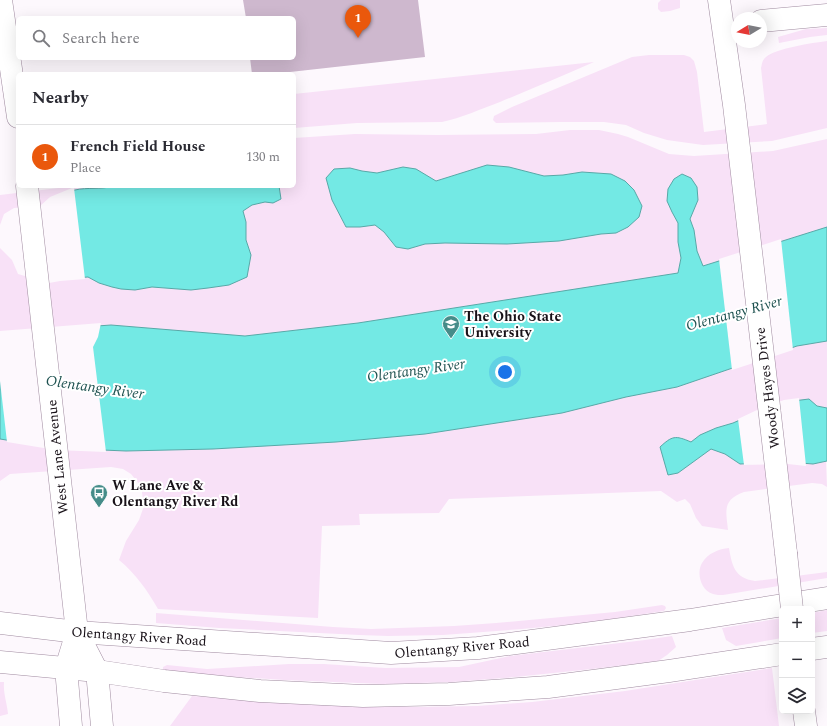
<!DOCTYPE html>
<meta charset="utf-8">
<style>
body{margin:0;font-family:Spectral,serif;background:#f7f7f7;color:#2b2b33}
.controls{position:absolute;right:12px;bottom:12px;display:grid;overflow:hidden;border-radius:6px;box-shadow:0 4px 16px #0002}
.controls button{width:36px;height:36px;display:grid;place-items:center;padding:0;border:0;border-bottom:1px solid #e1e1e2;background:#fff;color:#2b2b33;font:20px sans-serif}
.compass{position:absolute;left:731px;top:12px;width:36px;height:36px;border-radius:50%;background:#fff;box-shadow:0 4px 16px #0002;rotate:260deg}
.you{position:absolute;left:505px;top:372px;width:14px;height:14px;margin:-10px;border:3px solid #fff;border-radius:50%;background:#1a73e8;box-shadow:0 0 0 6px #1a73e833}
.badge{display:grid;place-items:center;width:26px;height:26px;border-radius:50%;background:#ea580c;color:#fff;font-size:13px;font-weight:700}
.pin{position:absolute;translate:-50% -33px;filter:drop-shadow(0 1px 2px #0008)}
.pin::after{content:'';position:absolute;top:21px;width:14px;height:12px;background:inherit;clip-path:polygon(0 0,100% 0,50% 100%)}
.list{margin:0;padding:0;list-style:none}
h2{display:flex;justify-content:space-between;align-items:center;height:52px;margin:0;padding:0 16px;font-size:17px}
h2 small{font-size:13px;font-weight:400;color:#7c7c81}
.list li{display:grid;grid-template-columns:26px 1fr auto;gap:12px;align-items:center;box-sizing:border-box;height:64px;padding:0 16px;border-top:1px solid #e1e1e2}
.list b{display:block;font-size:15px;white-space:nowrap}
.list p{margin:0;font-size:13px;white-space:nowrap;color:#7c7c81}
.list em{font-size:13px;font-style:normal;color:#7c7c81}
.icon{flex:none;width:22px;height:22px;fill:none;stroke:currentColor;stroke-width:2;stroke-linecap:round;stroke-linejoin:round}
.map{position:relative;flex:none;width:827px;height:726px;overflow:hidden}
.search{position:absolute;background:#fff;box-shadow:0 4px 16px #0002;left:16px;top:16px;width:280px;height:44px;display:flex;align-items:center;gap:10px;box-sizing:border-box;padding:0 14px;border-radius:6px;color:#7c7c81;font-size:15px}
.panel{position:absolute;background:#fff;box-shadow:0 4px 16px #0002;left:16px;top:72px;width:280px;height:116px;border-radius:6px}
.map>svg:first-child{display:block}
.green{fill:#f8e1f7;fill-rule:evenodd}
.water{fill:#73e9e4;stroke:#58a8a7}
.pier{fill:#fdf8fd}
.building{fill:#ceb8ce}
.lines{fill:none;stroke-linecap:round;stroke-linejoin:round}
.tertiary-casing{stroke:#a08ba0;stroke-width:23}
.secondary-casing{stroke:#a08ba0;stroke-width:23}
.primary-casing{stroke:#a08ba0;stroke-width:23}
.tertiary{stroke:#fff;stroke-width:22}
.secondary{stroke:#fff;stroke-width:22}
.primary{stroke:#fff;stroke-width:22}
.tertiary-bridge-casing{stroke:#a08ba0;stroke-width:23;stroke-linecap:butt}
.tertiary-bridge{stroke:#fff;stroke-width:22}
.labels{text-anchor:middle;stroke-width:4;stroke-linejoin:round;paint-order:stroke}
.poi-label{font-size:14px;font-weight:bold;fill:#181118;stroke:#fff;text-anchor:start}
.street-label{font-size:14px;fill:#181118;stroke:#fff}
.water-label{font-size:15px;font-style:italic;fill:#1d514f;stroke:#fff}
</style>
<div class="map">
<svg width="827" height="726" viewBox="0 0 827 726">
<rect width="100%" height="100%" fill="#fdf8fd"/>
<g class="green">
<path d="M661,0H680V8L670,11L661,12L658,9V3Z"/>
<path d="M827,28V35L810,37L779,43L778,37L806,29Z"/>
<path d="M827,41V128L772,141L703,145L667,140L644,133L626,125L604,122H561L496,123L493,120L494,116L512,107L632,57L649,55H684L690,57L694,61L697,72L704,132L767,124L761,68C762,64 762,60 766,57C777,48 812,43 827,41Z"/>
<path d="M594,62C562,76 531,89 500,102C481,109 461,118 442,122L357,123L294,128V94Z"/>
<path d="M570,130H599L618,134L628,137L669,154L694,156L773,151L827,139V227L703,266L697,251L694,230L690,219L691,178L682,174L674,179L672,212L678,223V242L681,258L678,273L358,323L245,336L111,325L0,333V195L75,186H113L107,188H84L60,279L88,277L99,283L112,287L121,289L135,290L152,287L191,290L208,288L229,285L251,255L246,240V222L243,211L252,205L265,202L273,203L281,199L279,186H294V138L355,134L437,135L536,134ZM403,167L427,176L436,181L468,171L509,167L544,176L563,175L582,172L625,181L634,190L642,206L639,217L628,227L616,233L601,234L559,241L507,244L445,243L425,244L408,249L396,247L384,232L375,225L360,227H346L350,168L362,171L377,173Z"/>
<path d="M827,341V408L817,406L809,399L716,428L700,435L691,443L680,437L669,475L678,473L711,449L725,454L740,464L789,462L813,464L826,461L827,487L822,484L812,483L744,492C722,500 726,511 728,530L702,526L696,518L690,504L685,499L677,502L661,491L449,499L439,513L359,514L360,525L322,526L318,618L158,609C147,590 136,574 119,560L126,541L139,520L144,506L141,486L131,474L123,469L111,467L10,474L0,481V439L56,448L126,451L213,449L336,442L425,434L562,413L626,397L677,387L797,346Z"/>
<path d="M729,548C732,565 734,578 755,581L827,572V578L723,595C720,595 716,595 713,594C701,591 696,573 702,563C708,553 719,549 729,548Z"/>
<path d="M662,605L665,606L666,608L664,611L585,623L522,629L443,635L388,636L359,635L219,628L156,623V613L333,627L371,629L454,626L496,623L615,612Z"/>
<path d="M827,610V631L812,633V613Z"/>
<path d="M782,618V638L736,646L726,640L722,628Z"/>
<path d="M672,636L676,647L667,655L658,661L592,669L515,677L452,682L383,684L284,680L205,675L163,670V667L167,665L207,669L289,664H324L385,668L459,667L510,656L645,640Z"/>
<path d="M772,668L779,726H170L192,696L314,705L409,707L477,706L532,702L625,691Z"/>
<path d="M0,682H4C3,693 7,703 8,714L0,716Z"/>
</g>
<g class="water">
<path d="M487,165L509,167L544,176L563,175L582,172L611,174L625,181L634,190L642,206L639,217L628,227L616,233L601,234L559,241L507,244L445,243L425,244L408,249L396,247L384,232L375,225L360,227H346L332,200L326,178L334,169L350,168L362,171L377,173L403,167L416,169L436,181Z"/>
<path d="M682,174L691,178L697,187L698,200L690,219L694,230L697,251L703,266L827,227V341L797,346L677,387L626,397L562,413L425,434L336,442L213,449L126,451L56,448L0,439V333L111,325L245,336L358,323L678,273L681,258L678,242V223L672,212L667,201L668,189L674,179Z"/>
<path d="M113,186H279L281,199L273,203L265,202L252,205L243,211L246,222V240L251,255L247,277L229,285L208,288L191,290L152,287L135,290L121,289L112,287L99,283L88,277L60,279L41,208C50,203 66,191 75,190C87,187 101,190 113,186Z"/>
<path d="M809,399L817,406L827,408V461L813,464L789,462L740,464L725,454L711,449L678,473L668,475L660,447C672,436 675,435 691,442L700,435L716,428L733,423L758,412L785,402Z"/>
</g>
<g class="pier">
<path d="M72,188H74L85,279L60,281L49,283L18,274L12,260L0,248V225L4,214L14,208L40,206L50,197Z"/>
<path d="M781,239L793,350L732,370L719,259Z"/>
<path d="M101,323L98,337L93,347L106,452L56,450L7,442L0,381V331Z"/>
<path d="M799,398L806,466L788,464L744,465L738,419L757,410L784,400Z"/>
</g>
<path class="building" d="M243,0H418L425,57L272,74H252L250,58H294V18H246Z"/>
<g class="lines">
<defs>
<g id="tertiary">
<path d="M719,0L734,105L786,553"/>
<path d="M761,21L827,15"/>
<path d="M804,711L806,726"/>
</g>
<g id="secondary">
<path d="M0,623L77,632L391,653L478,648L690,620L827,598"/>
<path d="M812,649L827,647"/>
<path d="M0,662L97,671L164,681L260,691L363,696L449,694L548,687L669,671L782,654"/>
</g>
<g id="primary">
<path d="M1,0L18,117"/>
<path d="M27,186L77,632L97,671L102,726"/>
<path d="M71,726L66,668L77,632"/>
</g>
</defs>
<use href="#tertiary" class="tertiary-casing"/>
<use href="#secondary" class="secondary-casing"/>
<use href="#primary" class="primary-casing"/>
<use href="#tertiary" class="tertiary"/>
<use href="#secondary" class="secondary"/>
<use href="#primary" class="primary"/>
<defs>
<path id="tertiary-bridge" d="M786,553L792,609"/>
</defs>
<use href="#tertiary-bridge" class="tertiary-bridge-casing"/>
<use href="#tertiary-bridge" class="tertiary-bridge"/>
</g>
<defs>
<symbol id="university-pin" viewBox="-11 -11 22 30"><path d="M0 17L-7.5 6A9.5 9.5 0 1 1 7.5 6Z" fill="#458c89" stroke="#fff"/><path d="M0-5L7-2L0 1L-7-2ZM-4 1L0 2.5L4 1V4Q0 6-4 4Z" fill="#fff"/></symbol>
<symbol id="bus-pin" viewBox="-11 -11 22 30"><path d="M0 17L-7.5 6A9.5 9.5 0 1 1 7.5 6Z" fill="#458c89" stroke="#fff"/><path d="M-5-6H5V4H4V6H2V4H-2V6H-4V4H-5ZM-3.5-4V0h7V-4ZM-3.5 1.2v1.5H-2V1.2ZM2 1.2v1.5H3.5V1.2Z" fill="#fff"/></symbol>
</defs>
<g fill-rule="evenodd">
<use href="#university-pin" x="441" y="314" width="20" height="27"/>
<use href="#bus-pin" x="89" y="483" width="20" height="27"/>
</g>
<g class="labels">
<g class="poi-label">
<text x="464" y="321">The Ohio State<tspan x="464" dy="16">University</tspan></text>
<text x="112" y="490">W Lane Ave &amp;<tspan x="112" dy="16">Olentangy River Rd</tspan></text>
</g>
<g class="street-label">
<text transform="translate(767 388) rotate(-97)" y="5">Woody Hayes Drive</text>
<text transform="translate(57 457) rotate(-96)" y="5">West Lane Avenue</text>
<text transform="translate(139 636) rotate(4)" y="5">Olentangy River Road</text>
<text transform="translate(462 647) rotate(-5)" y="5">Olentangy River Road</text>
</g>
<g class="water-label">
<text transform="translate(734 313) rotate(-15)" y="5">Olentangy River</text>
<text transform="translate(416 370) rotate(-8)" y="5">Olentangy River</text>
<text transform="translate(95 387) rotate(8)" y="5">Olentangy River</text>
</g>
</g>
</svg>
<div class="controls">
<button>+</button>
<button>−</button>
<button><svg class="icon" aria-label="layers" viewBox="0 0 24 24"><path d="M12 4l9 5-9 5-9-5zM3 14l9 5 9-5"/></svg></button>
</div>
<svg class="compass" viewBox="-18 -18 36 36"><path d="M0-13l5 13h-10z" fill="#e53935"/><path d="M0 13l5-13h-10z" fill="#7c7c81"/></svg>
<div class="you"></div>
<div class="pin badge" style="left:358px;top:38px">1</div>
<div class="search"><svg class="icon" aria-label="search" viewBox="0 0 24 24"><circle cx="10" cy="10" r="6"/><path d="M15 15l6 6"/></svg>Search here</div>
<section class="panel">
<h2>Nearby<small></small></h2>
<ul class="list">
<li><span class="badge">1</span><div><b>French Field House</b><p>Place</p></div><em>130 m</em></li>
</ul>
</section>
</div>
